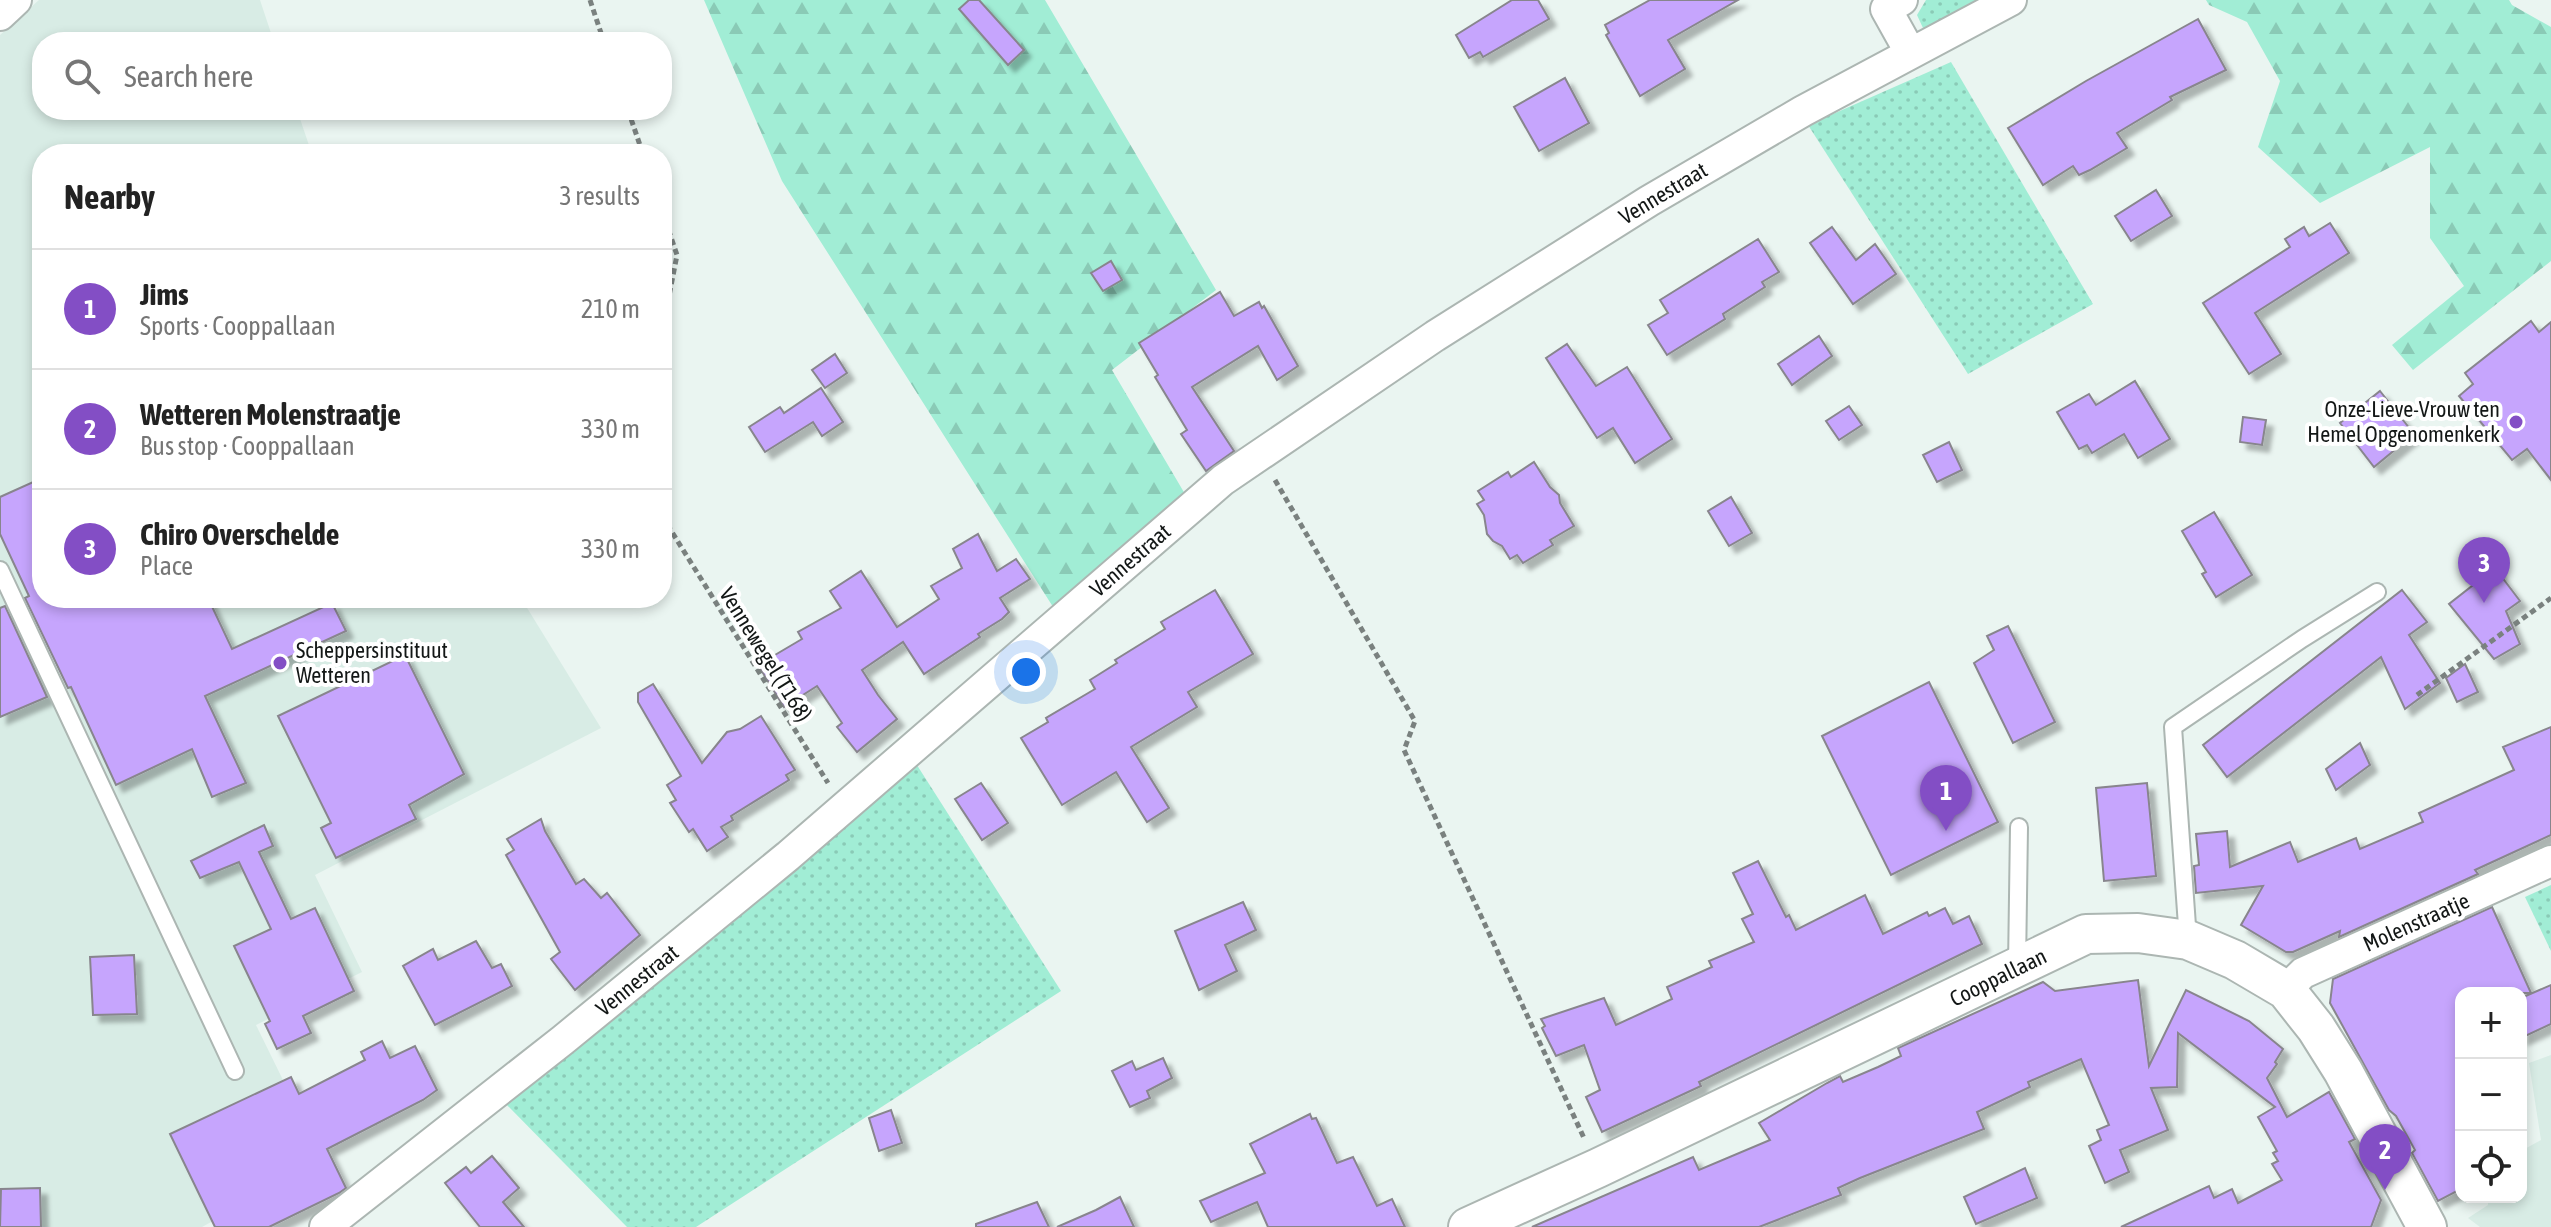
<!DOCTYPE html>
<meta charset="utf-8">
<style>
body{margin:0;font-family:"Asap Condensed",sans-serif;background:#f6f6f6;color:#222}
.controls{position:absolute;right:24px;bottom:24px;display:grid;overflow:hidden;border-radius:16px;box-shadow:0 4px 12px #0003}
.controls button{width:72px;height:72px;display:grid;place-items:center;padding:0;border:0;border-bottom:2px solid #e0e0e0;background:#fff;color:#222;font:40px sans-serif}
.you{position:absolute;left:1026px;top:672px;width:28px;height:28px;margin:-20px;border:6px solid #fff;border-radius:50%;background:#1a73e8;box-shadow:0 0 0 12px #1a73e833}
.badge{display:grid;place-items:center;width:52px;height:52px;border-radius:50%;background:#834ec5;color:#fff;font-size:26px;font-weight:700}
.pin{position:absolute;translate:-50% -66px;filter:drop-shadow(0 2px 4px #0008)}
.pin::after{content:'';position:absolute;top:42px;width:28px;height:24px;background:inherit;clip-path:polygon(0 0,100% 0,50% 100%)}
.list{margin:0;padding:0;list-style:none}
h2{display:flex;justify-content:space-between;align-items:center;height:104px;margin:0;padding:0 32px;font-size:34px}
h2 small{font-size:26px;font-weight:400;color:#767676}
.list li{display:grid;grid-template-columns:52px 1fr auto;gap:24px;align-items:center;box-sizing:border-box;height:120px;padding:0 32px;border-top:2px solid #e0e0e0}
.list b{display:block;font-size:30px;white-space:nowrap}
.list p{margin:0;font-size:26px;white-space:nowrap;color:#767676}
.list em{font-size:26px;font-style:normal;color:#767676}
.icon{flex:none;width:44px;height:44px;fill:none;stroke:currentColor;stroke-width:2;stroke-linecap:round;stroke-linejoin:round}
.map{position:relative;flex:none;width:2551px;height:1227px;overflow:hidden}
.search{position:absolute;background:#fff;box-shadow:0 4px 12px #0003;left:32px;top:32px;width:640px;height:88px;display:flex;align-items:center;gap:20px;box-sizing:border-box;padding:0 28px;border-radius:32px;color:#767676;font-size:30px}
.panel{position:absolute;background:#fff;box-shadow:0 4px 12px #0003;left:32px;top:144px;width:640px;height:464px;border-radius:32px}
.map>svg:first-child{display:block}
.built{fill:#d8ece5}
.grass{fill:url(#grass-dots)}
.forest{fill:url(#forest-firs)}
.building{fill:#c6a5fd;stroke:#88858d;stroke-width:2;filter:url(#shadow)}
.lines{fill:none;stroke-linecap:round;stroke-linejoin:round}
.service-casing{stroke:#acb6b2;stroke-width:20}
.minor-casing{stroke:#acb6b2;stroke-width:34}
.tertiary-casing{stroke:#acb6b2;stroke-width:42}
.path{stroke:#7a817f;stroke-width:5;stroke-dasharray:6 4;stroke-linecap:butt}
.service{stroke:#fff;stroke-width:16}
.minor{stroke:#fff;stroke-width:30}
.tertiary{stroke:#fff;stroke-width:38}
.poi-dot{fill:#834ec5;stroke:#fff;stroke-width:3}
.labels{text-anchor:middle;stroke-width:8;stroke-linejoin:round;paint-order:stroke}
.street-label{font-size:22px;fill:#131716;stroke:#fff}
.poi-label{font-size:22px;fill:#131716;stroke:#fff;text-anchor:end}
</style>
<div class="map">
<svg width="2551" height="1227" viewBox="0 0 2551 1227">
<defs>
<pattern id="grass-dots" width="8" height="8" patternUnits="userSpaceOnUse" patternTransform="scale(2)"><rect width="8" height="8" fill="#a1edd5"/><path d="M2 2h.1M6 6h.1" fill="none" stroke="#8acab6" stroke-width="1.8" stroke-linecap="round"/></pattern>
<pattern id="forest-firs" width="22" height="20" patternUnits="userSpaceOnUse" patternTransform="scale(2)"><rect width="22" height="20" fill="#a1edd5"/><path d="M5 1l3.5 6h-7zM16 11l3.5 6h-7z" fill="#8acab6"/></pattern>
<filter id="shadow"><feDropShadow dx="7" dy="7" stdDeviation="2" flood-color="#0004"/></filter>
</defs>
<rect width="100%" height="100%" fill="#eaf5f1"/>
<g class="built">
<path d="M39,0H260L274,42H42V110H297L312,154H42V598H521L601,728L315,875L362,972L256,1025L307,1129L251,1200L202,1227H0V35Z"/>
<path d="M2551,1055V1227H2480L2468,1218L2488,1205V1197H2521V1151L2541,1140L2529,1063Z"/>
</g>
<g class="grass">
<path d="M1926,0H1996L1951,24L1923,28L1917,15Z"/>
<path d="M1951,62L2093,304L1968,374L1808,125Z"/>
<path d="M915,762L1061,991L696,1227H627L502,1100Z"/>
<path d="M2551,885V951L2525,897Z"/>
</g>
<g class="forest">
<path d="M704,0H1045L1216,290L1112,370L1185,494L1055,610L782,181Z"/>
<path d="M2206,0H2509L2512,5L2551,27V261L2413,370L2392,345L2464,286L2430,238V147L2320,203L2258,147L2280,81L2247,22L2209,5Z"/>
</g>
<g class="building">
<path d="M969,0H979L1024,50L1008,65L959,9Z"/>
<path d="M1512,0H1538L1549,19L1483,57L1480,52L1469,58L1456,35Z"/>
<path d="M1650,0H1738L1668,40L1685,69L1640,96L1606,35L1609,33L1605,25Z"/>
<path d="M2198,19L2226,70L2170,97L2172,100L2117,133L2127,148L2090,170L2079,175L2073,166L2043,185L2008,128L2086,81Z"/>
<path d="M1565,78L1589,123L1539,151L1514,107Z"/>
<path d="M2156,190L2172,216L2131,241L2115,216Z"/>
<path d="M2330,223L2349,253L2255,313L2281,354L2249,374L2203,303L2290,247L2285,239L2304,227L2309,236Z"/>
<path d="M1832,227L1856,260L1875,244L1896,274L1853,304L1810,243Z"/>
<path d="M1758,239L1779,272L1762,282L1765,287L1723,314L1725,319L1667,355L1648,325L1668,313L1660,300Z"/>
<path d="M1111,261L1122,280L1103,291L1091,273Z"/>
<path d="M1220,292L1234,316L1259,302L1262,308L1264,306L1298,366L1277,380L1258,346L1192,387L1234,451L1206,471L1181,434L1187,430L1155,377L1158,375L1139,343Z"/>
<path d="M2531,321L2539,332L2551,322V480L2527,449L2512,460L2459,396L2473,384L2465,373Z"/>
<path d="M1819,336L1832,356L1792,385L1778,364Z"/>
<path d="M1567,344L1596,386L1627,367L1672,439L1635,463L1613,428L1597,438L1546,358Z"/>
<path d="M835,354L847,373L825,388L812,370Z"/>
<path d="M2135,381L2170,439L2138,458L2124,434L2092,453L2087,445L2079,449L2057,412L2089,394L2096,405Z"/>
<path d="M821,388L843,422L822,436L813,422L765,452L749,427L780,407L784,413Z"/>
<path d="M2380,391L2414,434L2374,467L2340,423Z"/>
<path d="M1849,406L1862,425L1839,440L1826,421Z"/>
<path d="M2243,417L2266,420L2262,445L2240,442Z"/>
<path d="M1949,442L1962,470L1937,482L1923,455Z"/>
<path d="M1534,462L1550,487L1559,495L1560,503L1574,526L1550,540L1553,545L1523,563L1517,555L1510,559L1502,546L1493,541L1487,534L1484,515L1477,504L1484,500L1478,491L1508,472L1511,477Z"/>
<path d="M42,478V598H208L232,649L332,603L346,631L205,696L246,783L212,797L192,749L116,785L71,687L68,688L25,598L29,596L0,534V497Z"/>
<path d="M1731,497L1752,533L1729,546L1708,511Z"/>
<path d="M2214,512L2252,575L2216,597L2202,574L2206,572L2182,531Z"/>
<path d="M978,534L997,571L1016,559L1030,579L1000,598L1009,612L1002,619L978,634L980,637L924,674L903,642L862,670L878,695L897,719L857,752L837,727L842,723L817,686L784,707L758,665L802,639L798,632L841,608L830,591L861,571L897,627L939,599L931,586L962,568L953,549Z"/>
<path d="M2495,568L2520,601L2506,611L2520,644L2494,659L2449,604Z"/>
<path d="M1215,590L1253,654L1188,692L1197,707L1131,747L1169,808L1147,822L1116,772L1062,805L1021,738L1048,722L1046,718L1095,689L1090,680L1117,663L1115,660L1165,629L1161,622Z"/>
<path d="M2402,590L2427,622L2409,635L2440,683L2405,709L2381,657L2227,777L2203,745Z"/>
<path d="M5,606L47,697L0,717V608Z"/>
<path d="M2008,626L2055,722L2013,743L1974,663L1994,650L1987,636Z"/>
<path d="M405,655L464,774L409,805L416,819L336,858L321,828L331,823L278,716Z"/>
<path d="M2465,664L2478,692L2457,702L2446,678Z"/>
<path d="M1929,682L1998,822L1891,875L1822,736Z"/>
<path d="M653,684L702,763L727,732L740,729L761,716L795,770L786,775L789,780L731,816L733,820L721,827L728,837L707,851L693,829L689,832L670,803L676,800L667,785L681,776L638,702V693Z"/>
<path d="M2551,727V835L2475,870L2478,874L2339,937L2340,931L2293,952H2286L2241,925L2263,886L2196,893L2194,866L2199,865L2196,834L2227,831L2230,867L2290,842L2298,862L2356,838L2360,849L2423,822L2419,813L2514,770L2503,747Z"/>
<path d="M2360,743L2370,765L2336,790L2326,769Z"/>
<path d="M981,783L1008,823L982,840L955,799Z"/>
<path d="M2147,783L2156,876L2104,881L2096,788Z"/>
<path d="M541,819L545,831L576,884L584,879L601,898L607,893L640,935L575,990L551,959L560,952L506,855L514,850L507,839Z"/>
<path d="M264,825L273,846L259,852L291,919L315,908L354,991L303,1016L311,1033L277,1049L265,1024L270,1021L234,946L271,929L239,862L200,878L191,861Z"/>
<path d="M1758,861L1786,917L1789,915L1796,930L1865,895L1883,934L1927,912L1929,916L1945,908L1953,924L1969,916L1982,944L1699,1082L1701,1086L1602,1132L1586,1097L1600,1090L1584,1045L1556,1056L1542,1028L1545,1026L1541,1019L1604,998L1616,1025L1672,999L1667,987L1712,967L1709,961L1754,942L1742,919L1753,914L1733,873Z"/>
<path d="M1243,902L1256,930L1225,945L1237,971L1199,990L1175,931Z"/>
<path d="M2492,907L2531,993H2461V1189L2438,1201L2412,1153L2415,1150L2396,1116L2389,1110L2330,1003L2333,979Z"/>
<path d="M476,941L492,968L501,964L512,986L435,1025L403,966L433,949L438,960Z"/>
<path d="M134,955L137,1014L93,1015L90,957Z"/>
<path d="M2138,980L2149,1066L2186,990L2249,1021L2283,1049L2275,1062L2277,1064L2267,1078L2287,1117L2329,1092L2355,1139L2349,1142L2381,1200L2371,1227H2121L2209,1186L2214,1198L2232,1189L2238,1203L2282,1180L2272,1164L2278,1161L2273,1153L2277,1151L2258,1117L2275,1107L2178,1033L2177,1087L2151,1088L2168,1130L2120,1150L2129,1172L2105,1183L2089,1146L2101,1140L2097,1130L2109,1125L2081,1059L2028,1082L2030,1087L1977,1112L1984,1129L1860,1178L1838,1188L1841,1195L1759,1227H1532L1693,1157L1699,1170L1770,1140L1759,1123L1827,1083L1840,1076L1843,1082L1878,1067L1901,1056L1898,1048L2043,982L2055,991Z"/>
<path d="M2551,985V1024L2521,1038V998Z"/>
<path d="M382,1041L390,1058L415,1046L437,1090L423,1100L327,1149L346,1188L339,1193L269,1227H215L170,1134L291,1077L299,1094L365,1060L361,1052Z"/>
<path d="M1163,1058L1172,1078L1147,1091L1150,1098L1130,1107L1112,1071L1132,1061L1136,1070Z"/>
<path d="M891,1110L902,1143L879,1151L869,1118Z"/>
<path d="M1310,1114L1312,1119L1316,1118L1337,1163L1353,1157L1377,1206L1392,1199L1405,1227H1268L1257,1202L1211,1222L1200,1201L1265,1173L1250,1144Z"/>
<path d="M492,1156L519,1188L503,1202L524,1227H480L445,1183L466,1167L471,1173Z"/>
<path d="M2025,1168L2037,1198L1976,1224L1964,1197Z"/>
<path d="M40,1188L41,1227H0L1,1189Z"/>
<path d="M1120,1197L1134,1227H1057L1096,1210Z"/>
<path d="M1037,1202L1049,1227H976V1224Z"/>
</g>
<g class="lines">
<defs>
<g id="service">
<path d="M0,570L235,1071"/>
<path d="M2188,940L2173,727L2302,639L2377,592"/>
<path d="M2017,966L2019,827"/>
</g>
<g id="minor">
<path d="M1902,0L1886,9L1910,52"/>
<path d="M0,15L16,0"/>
<path d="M2286,990L2303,973L2551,861"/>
<path d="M325,1227L563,1040L788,856L1223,480L1435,336L1649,201L1803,111L2011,0"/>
</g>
<path id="tertiary" d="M1468,1227L1598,1168L2086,934L2138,933L2188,940L2235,960L2286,990L2316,1028L2343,1071L2427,1227"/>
</defs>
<use href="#service" class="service-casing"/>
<use href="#minor" class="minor-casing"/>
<use href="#tertiary" class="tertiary-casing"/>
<g class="path">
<path d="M590,0L604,42"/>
<path d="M628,110L643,154"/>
<path d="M662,211L677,255L662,332"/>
<path d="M1275,480L1415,721L1404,750L1584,1138"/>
<path d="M662,516L828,783"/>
<path d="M2417,695L2551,598"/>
</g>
<use href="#service" class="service"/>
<use href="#minor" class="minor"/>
<use href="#tertiary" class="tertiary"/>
</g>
<g class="poi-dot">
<circle cx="2516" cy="422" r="8"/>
<circle cx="280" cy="663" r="8"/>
</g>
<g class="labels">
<g class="street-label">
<text transform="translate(1663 193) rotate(-31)" y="8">Vennestraat</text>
<text transform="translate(1130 560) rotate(-41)" y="8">Vennestraat</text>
<text transform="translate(766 654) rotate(58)" y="8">Vennewegel (T168)</text>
<text transform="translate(2416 922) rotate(-24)" y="8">Molenstraatje</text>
<text transform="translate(1998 977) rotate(-26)" y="8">Cooppallaan</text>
<text transform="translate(637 980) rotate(-39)" y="8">Vennestraat</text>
</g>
<g class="poi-label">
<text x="2500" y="417">Onze-Lieve-Vrouw ten<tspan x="2500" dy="25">Hemel Opgenomenkerk</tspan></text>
<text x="296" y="658" text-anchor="start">Scheppersinstituut<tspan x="296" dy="25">Wetteren</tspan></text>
</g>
</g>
</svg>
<div class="controls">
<button>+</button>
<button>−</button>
<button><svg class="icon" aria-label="locate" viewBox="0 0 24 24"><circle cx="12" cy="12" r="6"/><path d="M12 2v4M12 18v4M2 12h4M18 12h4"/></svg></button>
</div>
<div class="you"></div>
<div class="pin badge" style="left:1946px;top:831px">1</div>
<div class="pin badge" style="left:2385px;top:1190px">2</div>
<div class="pin badge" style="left:2484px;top:603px">3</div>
<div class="search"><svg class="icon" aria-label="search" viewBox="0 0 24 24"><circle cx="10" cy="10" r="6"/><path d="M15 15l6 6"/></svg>Search here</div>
<section class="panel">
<h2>Nearby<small>3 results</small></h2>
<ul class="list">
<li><span class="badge">1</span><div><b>Jims</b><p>Sports · Cooppallaan</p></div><em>210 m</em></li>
<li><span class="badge">2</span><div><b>Wetteren Molenstraatje</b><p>Bus stop · Cooppallaan</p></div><em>330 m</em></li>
<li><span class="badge">3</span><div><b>Chiro Overschelde</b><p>Place</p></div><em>330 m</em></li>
</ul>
</section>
</div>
